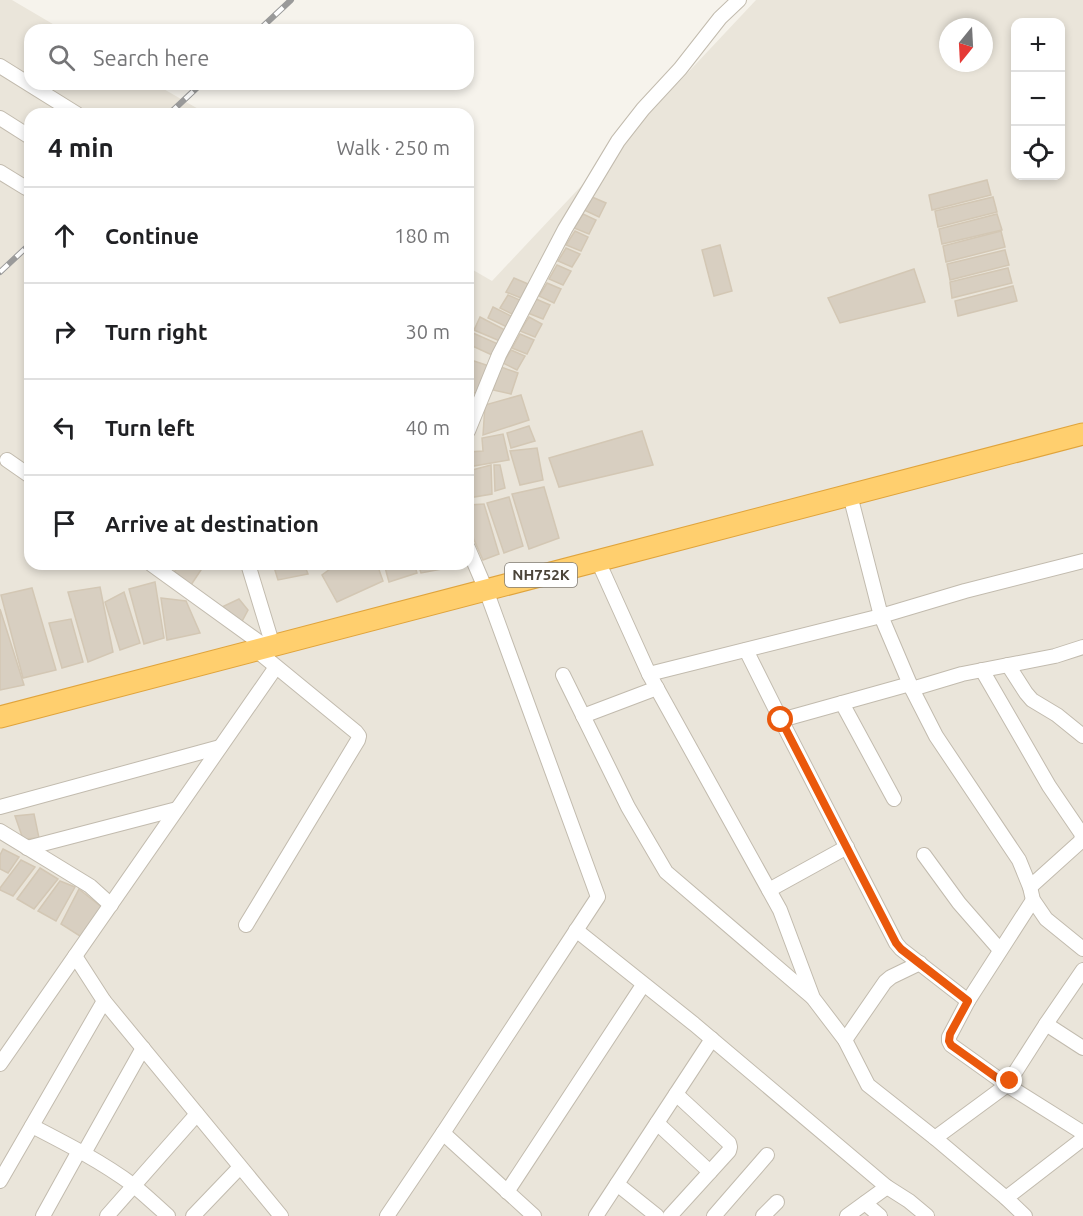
<!DOCTYPE html>
<meta charset="utf-8">
<style>
body{margin:0;font-family:Ubuntu,sans-serif;background:#f6f6f6;color:#202124}
.controls{position:absolute;right:18px;top:18px;display:grid;overflow:hidden;border-radius:12px;box-shadow:0 3px 9px #0003}
.controls button{width:54px;height:54px;display:grid;place-items:center;padding:0;border:0;border-bottom:2px solid #e0e0e0;background:#fff;color:#202124;font:30px sans-serif}
.compass{position:absolute;left:939px;top:18px;width:54px;height:54px;border-radius:50%;background:#fff;box-shadow:0 3px 9px #0003;rotate:198deg}
.stop{position:absolute;width:18px;height:18px;margin:-14px;border:4px solid #ea580c;border-radius:50%;background:#fff}
.stop.end{background:#ea580c;border-color:#fff;box-shadow:0 2px 6px #0008}
.list{margin:0;padding:0;list-style:none}
h2{display:flex;justify-content:space-between;align-items:center;height:78px;margin:0;padding:0 24px;font-size:26px}
h2 small{font-size:20px;font-weight:400;color:#757577}
.list li{display:grid;grid-template-columns:39px 1fr auto;gap:18px;align-items:center;box-sizing:border-box;height:96px;padding:0 24px;border-top:2px solid #e0e0e0}
.list b{display:block;font-size:22px;white-space:nowrap}
.list em{font-size:20px;font-style:normal;color:#757577}
.icon{flex:none;width:33px;height:33px;fill:none;stroke:currentColor;stroke-width:2;stroke-linecap:round;stroke-linejoin:round}
.map{position:relative;flex:none;width:1083px;height:1216px;overflow:hidden}
.search{position:absolute;background:#fff;box-shadow:0 3px 9px #0003;left:24px;top:24px;width:450px;height:66px;display:flex;align-items:center;gap:15px;box-sizing:border-box;padding:0 21px;border-radius:18px;color:#757577;font-size:22px}
.panel{position:absolute;background:#fff;box-shadow:0 3px 9px #0003;left:24px;top:108px;width:450px;height:462px;border-radius:18px}
.map>svg:first-child{display:block}
.residential{fill:#eae5da;fill-rule:evenodd}
.building{fill:#d8cfc1;stroke:#d3c7b4;stroke-width:1.5}
.lines{fill:none;stroke-linecap:round;stroke-linejoin:round}
.minor-casing{stroke:#c2bbae;stroke-width:16}
.highway-casing{stroke:#e0a43c;stroke-width:23}
.minor{stroke:#fff;stroke-width:14}
.highway{stroke:#ffcf6e;stroke-width:21}
.rail-casing{stroke:#9a9a9a;stroke-width:6}
.rail{stroke:#fff;stroke-width:4;stroke-dasharray:11;stroke-linecap:butt}
.route{stroke:#ea580c;stroke-width:8}
.labels{text-anchor:middle;stroke-width:6;stroke-linejoin:round;paint-order:stroke}
.shield{fill:#fff;stroke:#817c74;stroke-width:1.5}
.shield-label{font-size:15px;font-weight:bold;fill:#4b4439}
</style>
<div class="map">
<svg width="1083" height="1216" viewBox="0 0 1083 1216">
<rect width="100%" height="100%" fill="#f6f3ec"/>
<path class="residential" d="M0,0H12L63,30H30V84H155L207,114H30V564H468V267L492,281L756,0H1083V1216H0ZM1016,22H1060V176H1016ZM948,27H984V63H948Z"/>
<g class="building">
<path d="M987,180L991,195L932,210L929,195Z"/>
<path d="M592,197L606,203L599,217L584,210Z"/>
<path d="M993,197L997,212L938,227L935,211Z"/>
<path d="M583,214L596,220L589,234L574,228Z"/>
<path d="M997,214L1002,230L942,244L939,229Z"/>
<path d="M575,231L588,237L581,251L566,245Z"/>
<path d="M1001,231L1005,247L946,262L943,246Z"/>
<path d="M720,245L732,291L714,296L702,250Z"/>
<path d="M566,248L580,254L572,267L558,261Z"/>
<path d="M1005,250L1009,265L950,280L947,264Z"/>
<path d="M557,265L571,271L563,285L549,279Z"/>
<path d="M1008,268L1012,283L952,298L950,282Z"/>
<path d="M914,269L925,302L840,323L828,298Z"/>
<path d="M514,278L528,284L521,298L506,292Z"/>
<path d="M547,283L561,289L554,303L539,296Z"/>
<path d="M1013,286L1017,301L958,316L955,301Z"/>
<path d="M508,295L522,301L514,315L500,308Z"/>
<path d="M536,299L550,305L543,319L528,313Z"/>
<path d="M493,307L513,317L507,327L488,318Z"/>
<path d="M480,317L507,331L500,341L474,330Z"/>
<path d="M529,317L542,324L535,337L520,331Z"/>
<path d="M473,333L498,344L492,355L468,344V341Z"/>
<path d="M520,334L534,340L527,354L512,348Z"/>
<path d="M511,350L525,356L517,370L503,363Z"/>
<path d="M468,359L489,366L477,394L468,390Z"/>
<path d="M501,367L518,373L511,394L493,390Z"/>
<path d="M521,395L529,420L483,435L485,405Z"/>
<path d="M529,426L535,441L511,448L507,433Z"/>
<path d="M642,431L653,465L559,487L549,458Z"/>
<path d="M503,434L509,460L468,467V452L483,451L482,438Z"/>
<path d="M537,448L543,480L520,485L510,451Z"/>
<path d="M491,465L492,494L468,498V471Z"/>
<path d="M494,465H500L505,488L495,491Z"/>
<path d="M544,487L559,538L529,549L512,494Z"/>
<path d="M509,497L523,546L504,553L487,503Z"/>
<path d="M484,504L499,554L483,560L468,526V505Z"/>
<path d="M180,564H205L191,585L172,575Z"/>
<path d="M273,564H304L308,574L278,580Z"/>
<path d="M337,564H377L383,581L337,602L322,575Z"/>
<path d="M384,564H414L417,573L389,582Z"/>
<path d="M418,564H464V565L421,573Z"/>
<path d="M155,582L164,638L144,644L129,589Z"/>
<path d="M100,587L113,652L88,662L68,592Z"/>
<path d="M32,588L56,670L23,678L1,595Z"/>
<path d="M124,592L140,643L120,650L105,602Z"/>
<path d="M161,598L186,601L200,633L167,640Z"/>
<path d="M239,599L248,610L240,625L222,607Z"/>
<path d="M0,609L24,685L0,690Z"/>
<path d="M71,619L83,662L62,668L49,623Z"/>
<path d="M34,814L39,838L23,839L15,816Z"/>
<path d="M3,849L19,857L8,873L0,869V855Z"/>
<path d="M21,860L35,867L13,896L0,890V888Z"/>
<path d="M40,868L58,879L34,909L17,899Z"/>
<path d="M60,881L75,887L56,921L38,911Z"/>
<path d="M79,889L104,909L83,938L61,924Z"/>
</g>
<g class="lines">
<defs>
<g id="minor">
<path d="M0,66L77,114"/>
<path d="M0,118L30,137"/>
<path d="M0,172L26,188"/>
<path d="M468,431L499,355L565,229L618,141L643,109L680,69L720,18L739,0"/>
<path d="M7,460L30,476"/>
<path d="M850,495L881,616L912,689L936,736L1019,860L1030,887L1033,900L1046,919L1083,949"/>
<path d="M598,561L649,674L780,910L813,998L845,1040L868,1085L935,1138L1006,1198L1025,1216"/>
<path d="M151,564L266,647"/>
<path d="M248,564L273,646"/>
<path d="M746,650L781,720L896,943L901,949L968,1001"/>
<path d="M1008,665L1026,693L1032,700L1057,715L1083,736"/>
<path d="M982,670L1049,786L1081,833L1082,837L1080,842L1030,887"/>
<path d="M649,674L881,616L965,591L1083,561"/>
<path d="M563,675L628,807L666,872L812,997"/>
<path d="M912,689L962,674L1055,656L1083,647"/>
<path d="M842,703L894,799"/>
<path d="M583,716L657,688"/>
<path d="M781,720L910,684"/>
<path d="M0,807L220,747"/>
<path d="M0,831L90,886L111,905"/>
<path d="M27,848L177,809"/>
<path d="M924,855L959,903L1000,950"/>
<path d="M769,890L847,847"/>
<path d="M246,925L358,740L359,736L356,732L256,650"/>
<path d="M576,930L694,1024L887,1187L909,1201L927,1216"/>
<path d="M75,956L104,1001L281,1216"/>
<path d="M1046,1024L1083,1048"/>
<path d="M845,1040L885,982L891,977L920,963"/>
<path d="M0,1064L276,667"/>
<path d="M657,1123L710,1172"/>
<path d="M32,1126C67,1144 102,1162 133,1185C145,1195 157,1206 168,1216"/>
<path d="M443,1133L534,1216"/>
<path d="M935,1138L1007,1085L1046,1024L1083,970"/>
<path d="M84,1153L143,1048"/>
<path d="M0,1181L104,1001"/>
<path d="M617,1184L657,1216"/>
<path d="M507,1192L643,985"/>
<path d="M1006,1198L1080,1141L1083,1137V1134L1080,1131L1007,1085L951,1045L949,1041V1037L968,1001L1033,900"/>
<path d="M865,1203L880,1216"/>
<path d="M43,1216L79,1151"/>
<path d="M107,1216L197,1114"/>
<path d="M193,1216L240,1167"/>
<path d="M387,1216L443,1133L598,897L486,590L468,548"/>
<path d="M596,1216L712,1039"/>
<path d="M670,1216L729,1151L730,1147L729,1143L676,1094"/>
<path d="M714,1216L767,1155"/>
<path d="M763,1216L777,1202"/>
<path d="M847,1216L887,1187"/>
</g>
<path id="highway" d="M0,717L1083,434"/>
</defs>
<use href="#minor" class="minor-casing"/>
<use href="#highway" class="highway-casing"/>
<use href="#minor" class="minor"/>
<use href="#highway" class="highway"/>
<defs>
<g id="rail">
<path d="M259,30L291,0"/>
<path d="M169,114L201,84"/>
<path d="M0,272L30,244"/>
</g>
</defs>
<use href="#rail" class="rail-casing"/>
<use href="#rail" class="rail"/>
</g>
<g class="lines">
<path class="route" d="M781,720L896,943L901,949L968,1001L950,1034L949,1041L951,1045L1007,1085L1010,1081"/>
</g>
<g class="labels">
<rect class="shield" x="505" y="563" width="72" height="24" rx="4.5"/>
<g class="shield-label">
<text x="541" y="580">NH752K</text>
</g>
</g>
</svg>
<div class="controls">
<button>+</button>
<button>−</button>
<button><svg class="icon" aria-label="locate" viewBox="0 0 24 24"><circle cx="12" cy="12" r="6"/><path d="M12 2v4M12 18v4M2 12h4M18 12h4"/></svg></button>
</div>
<svg class="compass" viewBox="-18 -18 36 36"><path d="M0-13l5 13h-10z" fill="#e53935"/><path d="M0 13l5-13h-10z" fill="#757577"/></svg>
<div class="stop" style="left:781px;top:720px"></div>
<div class="stop end" style="left:1010px;top:1081px"></div>
<div class="search"><svg class="icon" aria-label="search" viewBox="0 0 24 24"><circle cx="10" cy="10" r="6"/><path d="M15 15l6 6"/></svg>Search here</div>
<section class="panel">
<h2>4 min<small>Walk · 250 m</small></h2>
<ul class="list">
<li><svg class="icon" aria-label="ahead" viewBox="0 0 24 24"><path d="M12 20V5M6 11l6-6 6 6"/></svg><div><b>Continue</b></div><em>180 m</em></li>
<li><svg class="icon" aria-label="right" viewBox="0 0 24 24"><path d="M7 20v-9h11M14 6l5 5-5 5"/></svg><div><b>Turn right</b></div><em>30 m</em></li>
<li><svg class="icon" aria-label="left" viewBox="0 0 24 24"><path d="M17 20v-9H6M10 6l-5 5 5 5"/></svg><div><b>Turn left</b></div><em>40 m</em></li>
<li><svg class="icon" aria-label="arrive" viewBox="0 0 24 24"><path d="M6 21V4h12l-3 4 3 4H6"/></svg><div><b>Arrive at destination</b></div></li>
</ul>
</section>
</div>
